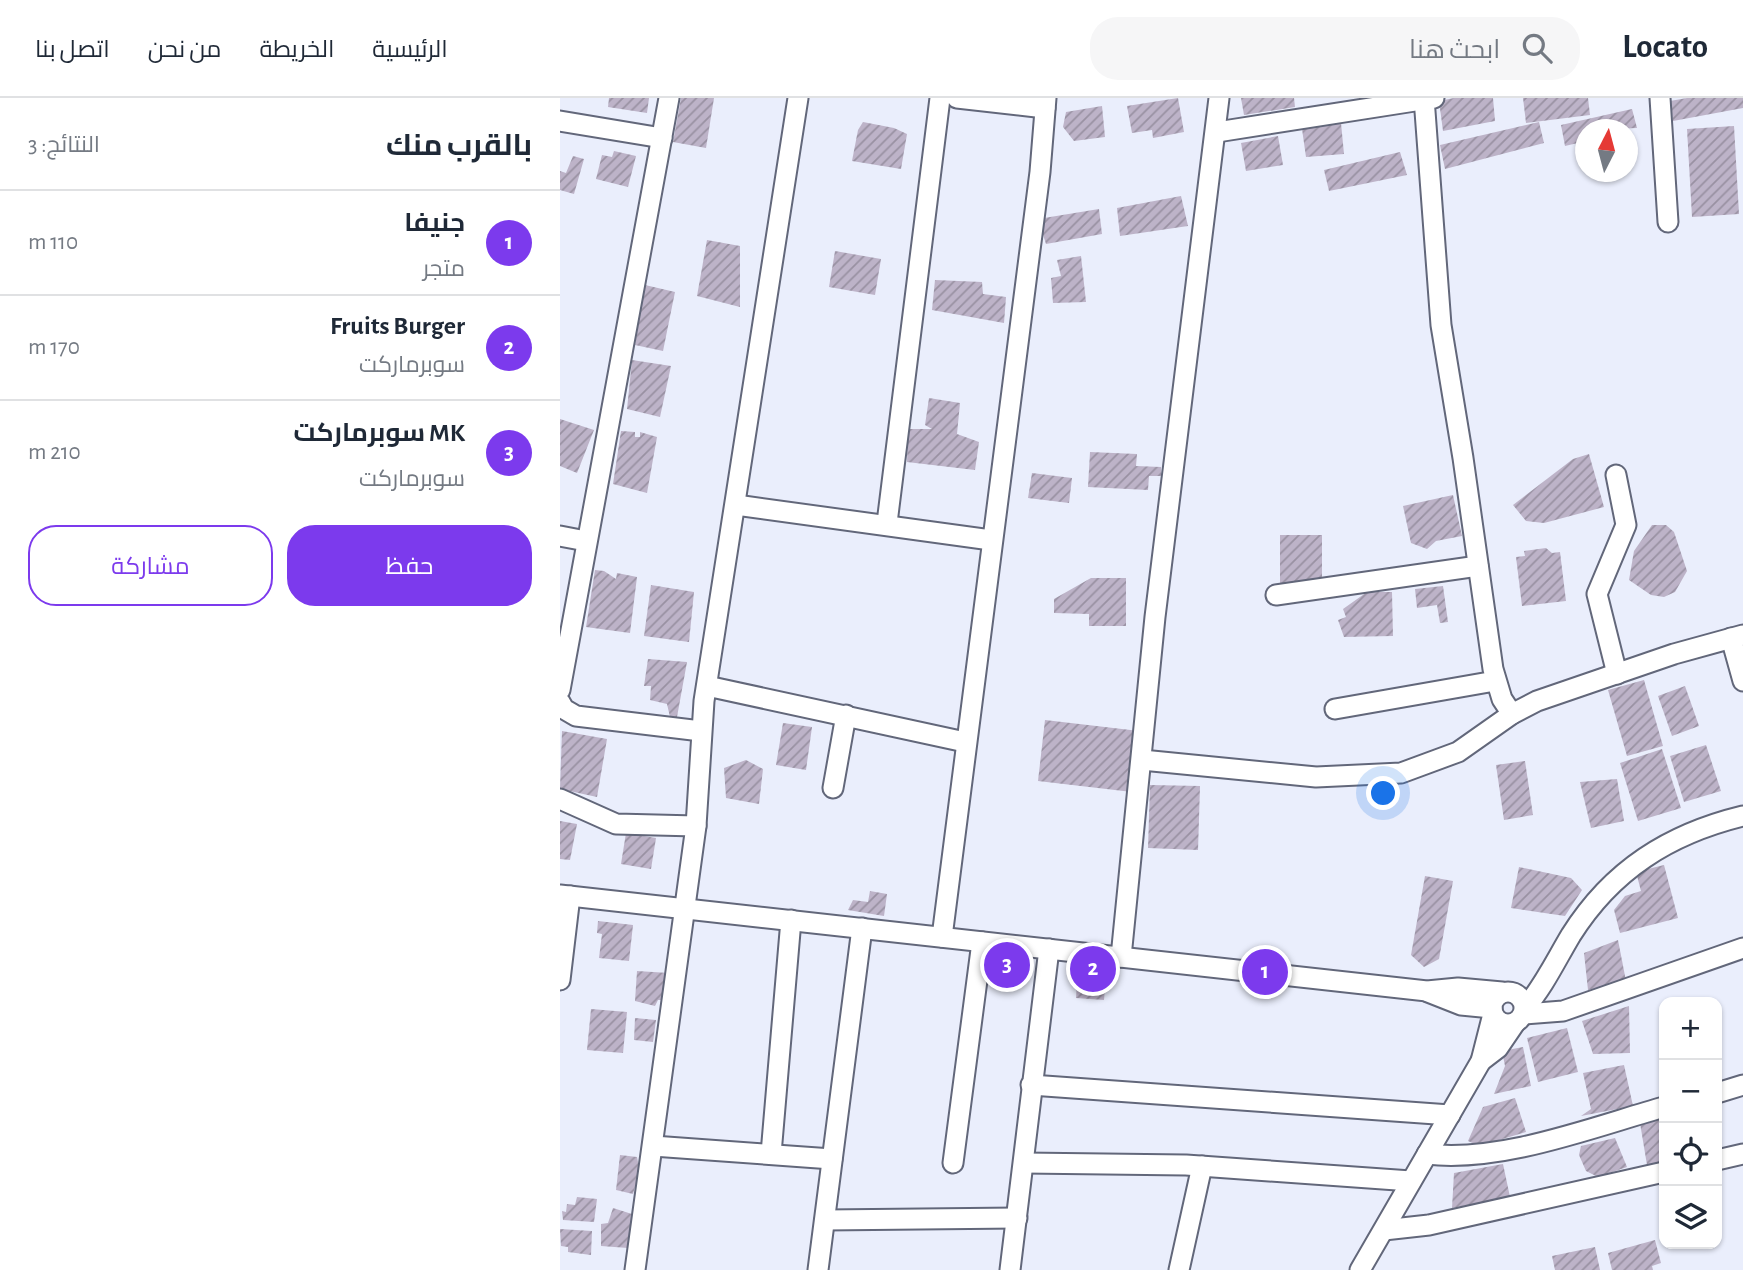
<!DOCTYPE html>
<html lang="ar">
<meta charset="utf-8">
<style>
body{margin:0;font-family:"Alegreya Sans",Cairo,sans-serif;background:#f6f6f7;color:#1f2937;direction:rtl}
.controls{position:absolute;right:21px;bottom:21px;display:grid;overflow:hidden;border-radius:14px;box-shadow:0 2px 5px #0004}
.controls button{width:63px;height:63px;display:grid;place-items:center;padding:0;border:0;border-bottom:2px solid #e0e1e3;background:#fff;color:#1f2937;font:35px sans-serif}
.compass{position:absolute;left:1015px;top:21px;width:63px;height:63px;border-radius:50%;background:#fff;box-shadow:0 2px 5px #0004;rotate:6deg}
.you{position:absolute;left:824px;top:696px;width:24px;height:24px;margin:-18px;border:5px solid #fff;border-radius:50%;background:#1a73e8;box-shadow:0 0 0 10px #1a73e833}
.badge{display:grid;place-items:center;width:46px;height:46px;border-radius:50%;background:#7c3aed;color:#fff;font-size:23px;font-weight:700}
.pin{position:absolute;translate:-50% -50%;border:4px solid #fff;box-shadow:0 2px 7px #0006}
.list{margin:0;padding:0;list-style:none}
h2{display:flex;justify-content:space-between;align-items:center;height:91px;margin:0;padding:0 28px;font-size:30px}
h2 small{font-size:23px;font-weight:400;color:#747a83}
.list li{display:grid;grid-template-columns:46px 1fr auto;gap:21px;align-items:center;box-sizing:border-box;height:105px;padding:0 28px;border-top:2px solid #e0e1e3}
.list b{display:block;font-size:26px;white-space:nowrap}
.list p{margin:0;font-size:23px;white-space:nowrap;color:#747a83}
.list em{font-size:23px;font-style:normal;color:#747a83}
.actions{display:flex;gap:14px;padding:21px 28px}
.actions a{flex:1;padding:16px 0;border:2px solid #7c3aed;border-radius:28px;text-align:center;font-size:24px;color:#7c3aed}
.actions .main{background:#7c3aed;color:#fff}
.icon{flex:none;width:38px;height:38px;fill:none;stroke:currentColor;stroke-width:2;stroke-linecap:round;stroke-linejoin:round}
.map{position:relative;flex:none;width:1183px;height:1172px;overflow:hidden;direction:ltr}
header{display:flex;align-items:center;gap:42px;box-sizing:border-box;height:98px;padding:0 35px;background:#fff;border-bottom:2px solid #e0e1e3}
header strong{font-size:33px}
nav{display:flex;gap:38px;margin-inline-start:auto;font-size:24px}
.search{width:490px;height:63px;background:#f6f6f7;display:flex;align-items:center;gap:18px;box-sizing:border-box;padding:0 24px;border-radius:28px;color:#747a83;font-size:26px}
main{display:flex}
aside{flex:1;background:#fff}
.map>svg:first-child{display:block}
.building{fill:url(#building-hatch)}
.lines{fill:none;stroke-linecap:round;stroke-linejoin:round}
.minor-casing{stroke:#62677a;stroke-width:23}
.minor{stroke:#fff;stroke-width:19}
</style>
<header>
<strong>Locato</strong>
<div class="search"><svg class="icon" aria-label="search" viewBox="0 0 24 24"><circle cx="10" cy="10" r="6"/><path d="M15 15l6 6"/></svg>ابحث هنا</div>
<nav><a>الرئيسية</a><a>الخريطة</a><a>من نحن</a><a>اتصل بنا</a></nav>
</header>
<main>
<div class="map">
<svg width="1183" height="1172" viewBox="0 0 1183 1172">
<defs>
<pattern id="building-hatch" width="6" height="6" patternUnits="userSpaceOnUse" patternTransform="scale(1.75)"><rect width="6" height="6" fill="#bdb3c8"/><path d="M-1 1l2-2M0 6l6-6M5 7l2-2" fill="none" stroke="#9991a2"/></pattern>
</defs>
<rect width="100%" height="100%" fill="#eaeefc"/>
<g class="building">
<path d="M49,0H89L87,15L48,9Z"/>
<path d="M121,0H154L146,50L113,44Z"/>
<path d="M618,0L624,34L593,40L592,32L572,35L567,8Z"/>
<path d="M681,0H734L735,9L684,17Z"/>
<path d="M894,0H933L935,23L883,33L879,3Z"/>
<path d="M963,0H1028L1030,17L966,25Z"/>
<path d="M1127,0H1183V10L1113,23L1110,3Z"/>
<path d="M542,8L545,39L514,43L503,29L506,14Z"/>
<path d="M1072,11L1077,30L1026,32V43L1005,48L1001,27Z"/>
<path d="M303,24L334,30L347,36L341,71L292,63L298,32Z"/>
<path d="M979,24L984,45L885,71L880,47Z"/>
<path d="M781,25L784,56L746,59L742,31Z"/>
<path d="M1174,28L1179,116L1132,119L1127,31Z"/>
<path d="M718,38L723,67L686,73L681,45Z"/>
<path d="M54,53L76,58L68,89L36,81L42,57L52,59Z"/>
<path d="M840,54L847,77L769,93L764,72Z"/>
<path d="M13,58L24,61L14,96L0,92V73L6,75Z"/>
<path d="M621,98L628,128L560,138L557,110Z"/>
<path d="M539,111L542,136L486,146L478,121Z"/>
<path d="M147,142L180,148V209L137,198Z"/>
<path d="M275,153L321,161L315,197L269,189Z"/>
<path d="M521,158L526,204L493,205L491,180L501,178L497,162Z"/>
<path d="M375,182L422,184L423,196L446,199L444,225L372,212Z"/>
<path d="M85,187L115,194L103,253L75,247Z"/>
<path d="M72,262L111,268L100,319L67,311Z"/>
<path d="M369,300L400,305L397,336L419,344L415,372L347,364L348,331H372L365,327Z"/>
<path d="M0,321L34,332L17,375L0,368Z"/>
<path d="M61,333L75,334V339H80V334L97,339L87,395L53,386Z"/>
<path d="M530,354L577,356L576,368L601,369V378H589L588,392L528,389Z"/>
<path d="M1029,356L1044,409L984,425L966,423L953,407L1013,361Z"/>
<path d="M472,375L512,380L509,405L468,400Z"/>
<path d="M893,397L902,438L876,443L867,451L851,445L843,408Z"/>
<path d="M1092,427H1106L1114,434L1127,473L1115,494L1104,499L1091,497L1069,482L1074,453Z"/>
<rect x="720" y="437" width="42" height="49"/>
<path d="M986,450L992,455L1000,454L1006,503L962,508L956,459L965,458L964,453Z"/>
<path d="M35,472L44,473L56,481L57,475L77,479L70,535L26,529Z"/>
<path d="M531,480H566V528H529V516L494,515V501Z"/>
<path d="M91,487L134,494L129,544L84,538Z"/>
<path d="M883,488L888,524L880,525L877,507L857,510L855,491Z"/>
<path d="M807,494H832L833,538L784,539L778,522L786,519L783,511Z"/>
<path d="M88,561L127,564L117,619H110L107,606L90,602L91,588H84Z"/>
<path d="M1084,582L1103,648L1067,658L1048,592Z"/>
<path d="M1125,588L1139,628L1112,638L1098,598Z"/>
<path d="M485,622L579,633L572,694L478,683Z"/>
<path d="M223,625L252,629L246,672L216,667Z"/>
<path d="M2,633L47,641L37,699L0,691Z"/>
<path d="M1146,647L1161,693L1124,704L1110,658Z"/>
<path d="M1102,651L1121,710L1078,723L1060,665Z"/>
<path d="M186,662L203,671L199,706L166,700L164,670Z"/>
<path d="M965,663L973,717L944,722L936,667Z"/>
<path d="M1057,681L1064,723L1031,730L1020,684Z"/>
<path d="M590,687L640,688L638,752L588,750Z"/>
<path d="M0,723L17,726L10,762L0,761Z"/>
<path d="M66,735L96,740L91,771L61,766Z"/>
<path d="M1104,767L1118,820L1060,835L1054,812L1065,798L1081,793L1076,774Z"/>
<path d="M959,769L1011,780L1022,792L1005,818L951,810Z"/>
<path d="M865,778L893,783L879,861L864,869L851,857Z"/>
<path d="M310,793L327,796L324,818L288,812L293,802L308,804Z"/>
<path d="M38,823L73,827L69,863L39,860L42,836L37,835Z"/>
<path d="M1058,842L1066,883L1028,892L1024,855Z"/>
<path d="M518,865L547,867L544,902L516,900Z"/>
<path d="M77,873L109,875L106,902H98L95,908L75,903Z"/>
<path d="M1069,908L1070,955L1033,956L1022,923Z"/>
<path d="M31,911L67,914L63,955L27,952Z"/>
<path d="M75,920L96,922L93,944L74,942Z"/>
<path d="M1007,930L1018,974L978,984L967,940Z"/>
<path d="M963,949L971,988L934,996L945,968L942,953Z"/>
<path d="M1064,967L1073,1008L1021,1018L1031,1011L1023,975Z"/>
<path d="M955,1000L966,1034L919,1048L908,1043L923,1009Z"/>
<path d="M1104,1021V1064L1087,1067L1080,1025Z"/>
<path d="M1055,1040L1067,1069L1038,1079L1026,1073L1019,1057L1021,1048Z"/>
<path d="M60,1057L77,1059L79,1069L86,1070L83,1090L75,1089L73,1096L56,1092Z"/>
<path d="M943,1066L950,1099L892,1110L894,1075Z"/>
<path d="M17,1099L37,1101L34,1124L3,1122L2,1113L6,1114L7,1106L15,1107Z"/>
<path d="M53,1110L75,1117L68,1150L41,1148V1126L48,1125Z"/>
<path d="M0,1131L32,1133L31,1157L8,1154V1149L1,1148Z"/>
<path d="M1095,1142L1101,1165L1092,1168L1093,1172H1052L1048,1155Z"/>
<path d="M1035,1149L1040,1172H995L992,1158Z"/>
</g>
<g class="lines">
<defs>
<g id="minor">
<path d="M397,0L485,10"/>
<path d="M864,0L881,227L903,360L933,571L942,601L952,616"/>
<path d="M1100,0L1108,124"/>
<path d="M0,23L102,40"/>
<path d="M657,34L874,0"/>
<path d="M1056,377L1066,427L1037,496L1057,576"/>
<path d="M176,407L431,442"/>
<path d="M327,425L380,0"/>
<path d="M0,438L26,443"/>
<path d="M716,497L918,468"/>
<path d="M1171,540L1183,583"/>
<path d="M147,588L405,644"/>
<path d="M0,592L109,0"/>
<path d="M0,604L4,611L16,618L141,633"/>
<path d="M775,611L935,583"/>
<path d="M582,662L756,679L841,675L898,654L952,616L977,603L1114,556L1183,537"/>
<path d="M273,690L286,617"/>
<path d="M0,701L56,726L136,728"/>
<path d="M0,797L867,893L898,890L942,894"/>
<path d="M382,839L480,74L486,0"/>
<path d="M561,859L595,519L659,0"/>
<path d="M0,882L10,798"/>
<circle cx="948" cy="910" r="16"/>
<path d="M868,894L901,907L932,910"/>
<path d="M965,910C984,888 996,862 1011,837C1052,772 1109,736 1183,718"/>
<path d="M964,916L1003,913L1183,850"/>
<path d="M921,963L938,950L955,925"/>
<path d="M471,987L890,1017"/>
<path d="M1157,995L1183,987"/>
<path d="M93,1048L272,1061"/>
<path d="M211,1056L231,822"/>
<path d="M867,1056C941,1065 1033,1029 1104,1009"/>
<path d="M1157,1062L1183,1056"/>
<path d="M393,1065L422,844"/>
<path d="M464,1065L626,1067L851,1083"/>
<path d="M265,1122L457,1120"/>
<path d="M824,1132L869,1127L1104,1074"/>
<path d="M75,1172L136,728L144,603L238,0"/>
<path d="M258,1172L302,830"/>
<path d="M450,1172L489,851"/>
<path d="M619,1172L642,1068"/>
<path d="M800,1172L921,963L933,916"/>
</g>
</defs>
<use href="#minor" class="minor-casing"/>
<use href="#minor" class="minor"/>
</g>
</svg>
<div class="controls">
<button>+</button>
<button>−</button>
<button><svg class="icon" aria-label="locate" viewBox="0 0 24 24"><circle cx="12" cy="12" r="6"/><path d="M12 2v4M12 18v4M2 12h4M18 12h4"/></svg></button>
<button><svg class="icon" aria-label="layers" viewBox="0 0 24 24"><path d="M12 4l9 5-9 5-9-5zM3 14l9 5 9-5"/></svg></button>
</div>
<svg class="compass" viewBox="-18 -18 36 36"><path d="M0-13l5 13h-10z" fill="#e53935"/><path d="M0 13l5-13h-10z" fill="#747a83"/></svg>
<div class="you"></div>
<div class="pin badge" style="left:705px;top:874px">1</div>
<div class="pin badge" style="left:533px;top:871px">2</div>
<div class="pin badge" style="left:447px;top:867px">3</div>
</div>
<aside>
<h2>بالقرب منك<small>النتائج: 3</small></h2>
<ul class="list">
<li><span class="badge">1</span><div><b>جنيفا</b><p>متجر</p></div><em>110 m</em></li>
<li><span class="badge">2</span><div><b>Fruits Burger</b><p>سوبرماركت</p></div><em>170 m</em></li>
<li><span class="badge">3</span><div><b>MK سوبرماركت</b><p>سوبرماركت</p></div><em>210 m</em></li>
</ul>
<div class="actions"><a class="main">حفظ</a><a>مشاركة</a></div>
</aside>
</main>
